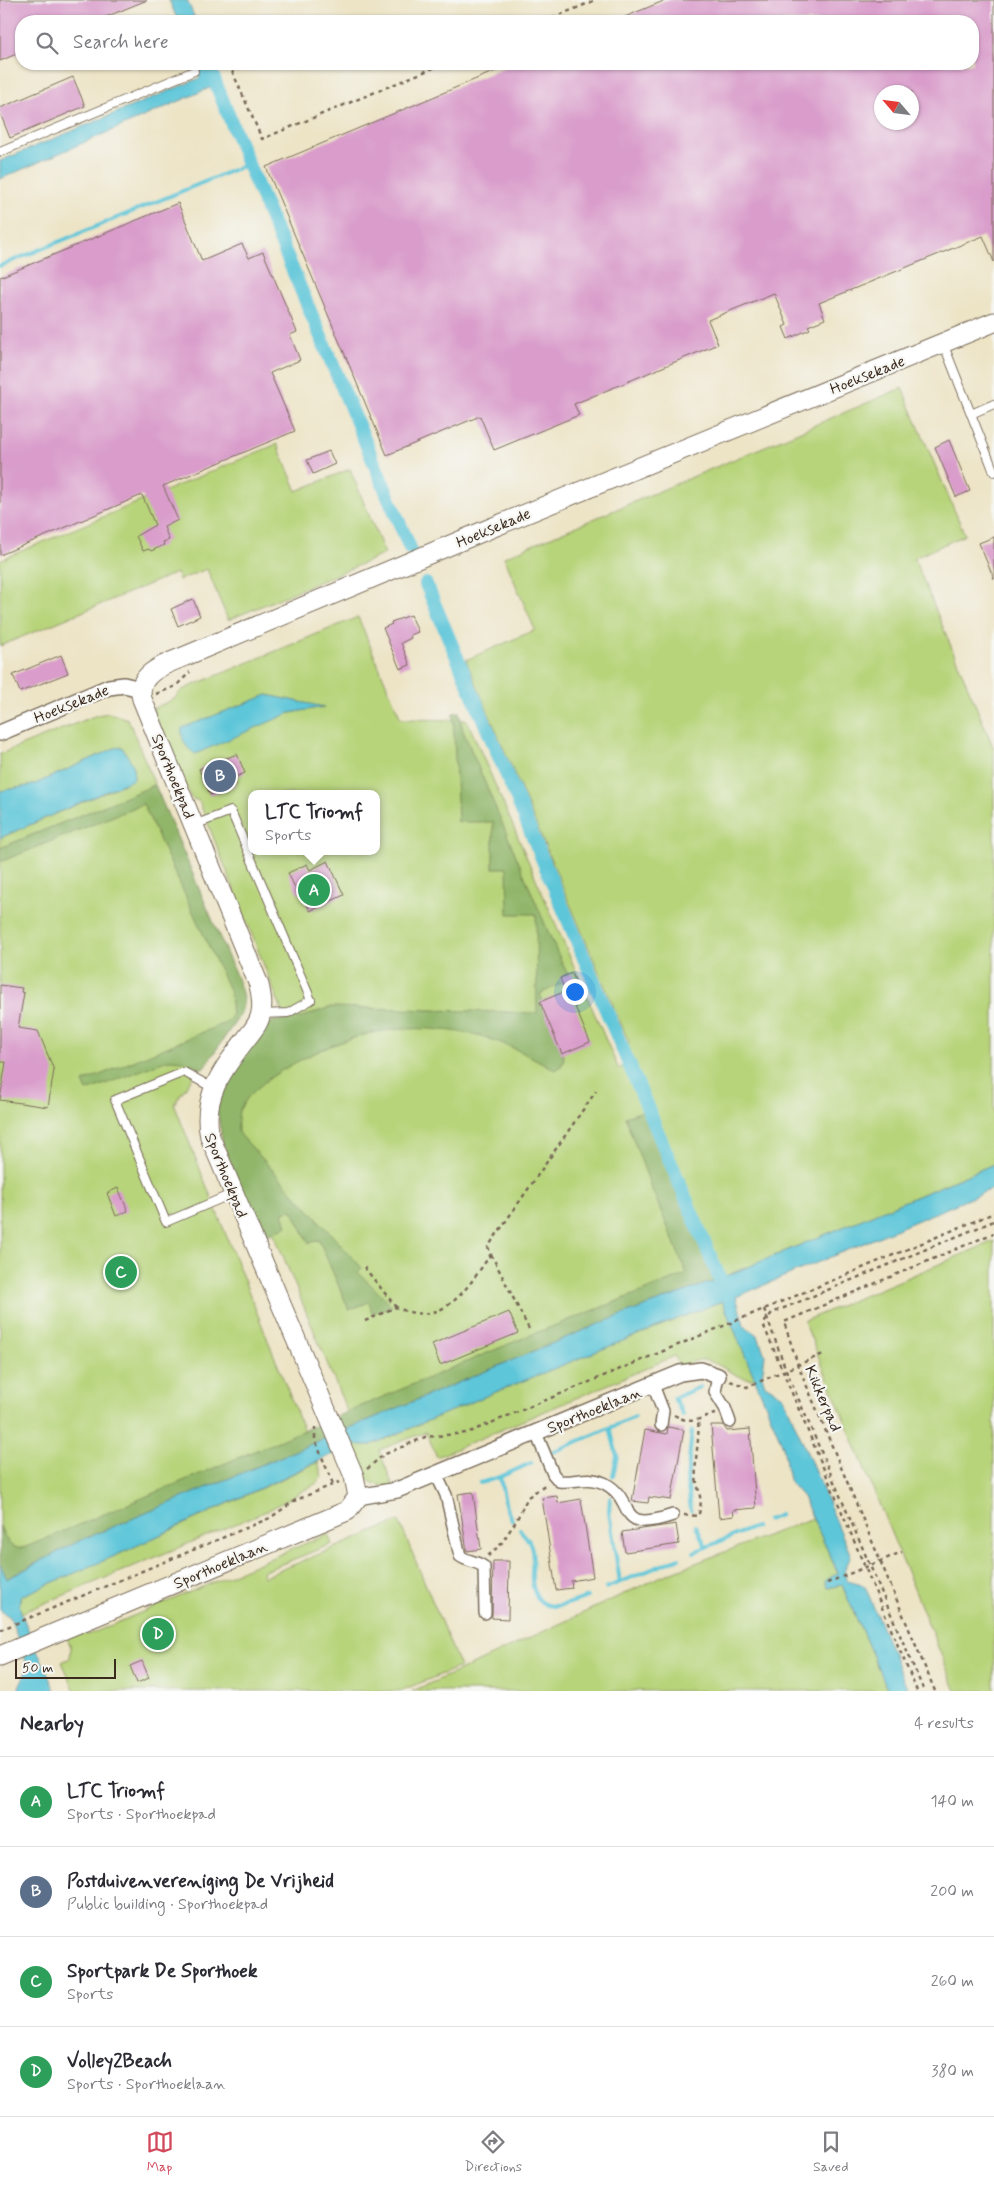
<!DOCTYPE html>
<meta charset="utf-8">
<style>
body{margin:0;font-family:Mynerve,sans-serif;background:#f2f2f3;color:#2b2b33}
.compass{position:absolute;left:874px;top:85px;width:45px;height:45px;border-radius:50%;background:#fff;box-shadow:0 1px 4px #0004;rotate:298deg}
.scale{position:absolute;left:15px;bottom:12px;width:101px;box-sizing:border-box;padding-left:5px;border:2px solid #3b2a1e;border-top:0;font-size:14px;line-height:18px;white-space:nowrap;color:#3b2a1e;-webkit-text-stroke:4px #f6f6f2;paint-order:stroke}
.you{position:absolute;left:574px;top:991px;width:18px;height:18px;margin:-12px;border:4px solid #fff;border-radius:50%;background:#1a73e8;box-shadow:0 0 0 8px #1a73e833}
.badge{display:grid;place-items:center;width:32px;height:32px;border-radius:50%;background:#d1495b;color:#fff;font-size:16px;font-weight:700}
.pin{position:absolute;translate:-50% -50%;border:2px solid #fff;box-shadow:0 1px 5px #0006}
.popup{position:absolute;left:248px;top:790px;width:132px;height:65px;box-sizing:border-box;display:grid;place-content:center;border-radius:10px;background:#fff;filter:drop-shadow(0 1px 4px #0005);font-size:16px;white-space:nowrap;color:#7c7c81}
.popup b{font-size:19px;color:#2b2b33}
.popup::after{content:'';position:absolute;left:50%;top:100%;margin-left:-10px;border:10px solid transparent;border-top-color:#fff}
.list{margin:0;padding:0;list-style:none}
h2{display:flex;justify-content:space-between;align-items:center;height:65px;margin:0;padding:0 20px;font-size:21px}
h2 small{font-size:16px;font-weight:400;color:#7c7c81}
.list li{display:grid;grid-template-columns:32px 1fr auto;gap:15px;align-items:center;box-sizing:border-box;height:90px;padding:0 20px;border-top:1px solid #e1e1e2}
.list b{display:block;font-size:19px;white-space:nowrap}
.list p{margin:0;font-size:16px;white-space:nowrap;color:#7c7c81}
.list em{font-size:16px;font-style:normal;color:#7c7c81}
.icon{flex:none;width:28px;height:28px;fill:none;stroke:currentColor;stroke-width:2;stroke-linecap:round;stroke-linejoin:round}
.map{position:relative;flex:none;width:994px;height:1691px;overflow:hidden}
.search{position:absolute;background:#fff;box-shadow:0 1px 4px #0004;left:15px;right:15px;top:15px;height:55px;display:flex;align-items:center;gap:12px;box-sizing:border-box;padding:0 18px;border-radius:20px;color:#7c7c81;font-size:19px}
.sheet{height:425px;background:#fff}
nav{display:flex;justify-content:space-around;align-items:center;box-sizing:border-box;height:70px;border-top:1px solid #e1e1e2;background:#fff;font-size:14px;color:#7c7c81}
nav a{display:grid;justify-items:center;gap:2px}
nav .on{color:#d1495b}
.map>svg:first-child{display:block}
.green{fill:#b7d47a;stroke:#797f4c;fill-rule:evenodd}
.forest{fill:#91b66a;stroke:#667044}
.water{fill:#5dc6d9;stroke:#4c787c}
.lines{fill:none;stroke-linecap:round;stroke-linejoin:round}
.stream{stroke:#5dc6d9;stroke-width:4}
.canal{stroke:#5dc6d9;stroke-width:14}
.building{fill:#d99ccb;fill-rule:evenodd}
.service-casing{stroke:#796b59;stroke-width:10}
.pedestrian-casing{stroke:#796b59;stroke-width:14}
.minor-casing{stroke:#796b59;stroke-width:18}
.tertiary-casing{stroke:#796b59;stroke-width:21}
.path{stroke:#796b59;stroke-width:2.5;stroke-dasharray:4 4;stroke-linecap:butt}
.service{stroke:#fff;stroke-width:8}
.pedestrian{stroke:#fff;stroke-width:11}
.minor{stroke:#fff;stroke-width:15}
.tertiary{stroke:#fff;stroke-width:19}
.labels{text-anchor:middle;stroke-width:4.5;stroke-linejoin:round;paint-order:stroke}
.street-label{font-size:16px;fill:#3b2a1e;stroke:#f6f6f2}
</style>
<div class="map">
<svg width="994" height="1691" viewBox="0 0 994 1691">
<rect width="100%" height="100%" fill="#f6f6f2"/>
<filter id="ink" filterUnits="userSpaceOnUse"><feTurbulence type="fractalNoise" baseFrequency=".02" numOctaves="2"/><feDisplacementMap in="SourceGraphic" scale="10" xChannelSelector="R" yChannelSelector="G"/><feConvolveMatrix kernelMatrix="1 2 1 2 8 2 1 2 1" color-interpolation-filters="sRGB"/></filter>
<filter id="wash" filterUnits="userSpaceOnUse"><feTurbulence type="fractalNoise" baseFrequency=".0096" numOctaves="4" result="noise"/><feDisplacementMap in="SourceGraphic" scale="20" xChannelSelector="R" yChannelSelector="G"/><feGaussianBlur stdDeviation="1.12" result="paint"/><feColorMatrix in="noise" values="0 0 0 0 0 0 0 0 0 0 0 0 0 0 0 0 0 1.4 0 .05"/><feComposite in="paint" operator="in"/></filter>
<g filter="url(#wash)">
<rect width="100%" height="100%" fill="#ede4c6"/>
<g class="green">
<path d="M902,388L965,535L914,558L994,749V1164L714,1281L643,1111L708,1275L351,1421L227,1120L288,1026L199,801L191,798L152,709L174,699L182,690L358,617L401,719L467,720L619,1070L624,1064L617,1049L629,1043L466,660L535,630L504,557ZM267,695L322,707L290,713ZM252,794H376V851H252Z"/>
<path d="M277,444L297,491L350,469L385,554L228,620L207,569L179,580L176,573L0,646V560Z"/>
<path d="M109,713L128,719L155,785L149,787L241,1008L174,1104L308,1441L11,1562L0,1537V838L124,784L115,748L33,785L0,791V754L97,715Z"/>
<path d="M994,1241V1691H956L804,1321Z"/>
<path d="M722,1301L756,1379C734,1381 720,1359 699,1360C693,1361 685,1365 680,1368L675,1356L437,1457L426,1432L379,1450L393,1486C362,1488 362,1470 353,1445H371L486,1396Z"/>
<path d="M318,1462L322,1476L317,1483L269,1510L21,1613L19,1603L21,1596L117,1555Z"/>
<path d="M813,1518L838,1574L828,1588L842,1585L888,1691H412L461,1670L662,1576Z"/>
<path d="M399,1521L460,1667L400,1691H75L62,1662L70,1658L71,1647L66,1636L79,1631L88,1635L328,1534L332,1544L262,1572L264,1577Z"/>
</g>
<g class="forest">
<path d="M459,712L463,731L556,950L570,979L540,994L564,1058L562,1065L556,1070C526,1054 494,1036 460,1032C432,1028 405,1027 377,1032C340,1038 257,1074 240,1109C237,1115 238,1125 238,1132L362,1268L358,1272L392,1306L372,1313L369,1302L349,1310L319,1240L309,1243L292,1210L283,1212L287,1226L267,1235L262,1232L257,1226L223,1144L217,1110L223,1090L240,1061L264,1029L273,1021L300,1018L330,1007L537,1013L536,914H508L507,868H493V822H458L453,713Z"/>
<path d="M155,785L237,978C242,992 246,1001 240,1015L203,1069L183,1061L168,1060L87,1091L83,1082L225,1023L232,1016L230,992L143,804L0,862V848Z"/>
<path d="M643,1111L714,1281L606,1321L79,1541L6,1579L0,1564V1526C6,1539 10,1552 26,1547L528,1336L687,1274L651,1187L625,1117Z"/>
</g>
<g class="water">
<path d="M169,0H187L196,21H178Z"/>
<path d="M196,64H214L221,83L0,179V161L200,78Z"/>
<path d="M267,695L324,707L290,713L195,754C186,747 181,741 182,728Z"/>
<path d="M122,747L133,765L134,779L0,838V791L33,785L115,748Z"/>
<path d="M994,1164V1188L736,1297L744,1325L758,1336L765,1355L762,1376L765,1385L783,1396L851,1556L844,1571L848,1581L865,1586L908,1691H888L842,1585L827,1588L825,1581L838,1573L803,1497L789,1481L783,1446L722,1301L486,1396L371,1445H353L117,1555L21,1596L19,1603L21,1613L55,1691H21L19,1687L28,1667L10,1617L0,1610V1564L7,1579L79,1541L606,1321L714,1281Z"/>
</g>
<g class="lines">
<g class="stream">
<path d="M0,266L248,164"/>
<path d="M683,1415L674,1398L700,1387"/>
<path d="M610,1428L617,1456L613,1476"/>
<path d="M553,1452L635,1417"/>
<path d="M500,1477L506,1508L512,1520"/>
<path d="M480,1483L500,1477L531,1463"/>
<path d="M610,1498L609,1512L620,1582"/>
<path d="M691,1510L687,1481L692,1431"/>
<path d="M768,1520L780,1515"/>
<path d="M696,1526L706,1547"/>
<path d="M520,1530C525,1536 531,1541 532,1550C534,1560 531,1571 532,1581C536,1617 565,1606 587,1597"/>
<path d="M694,1552L755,1527"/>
<path d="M606,1588L679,1558"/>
</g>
<g class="canal">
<path d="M208,64L248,164L410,548"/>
<path d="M426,584L727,1296"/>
</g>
</g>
<g id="blocks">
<g class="building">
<path d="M0,0H147L96,21H21V52L0,61Z"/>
<path d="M666,0H994V262L983,236L819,303L825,319L808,326L810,329L788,339L783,327L787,325L774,293L708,320L718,344L574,404L579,415L494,450L480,416L387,455L266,167L512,64H973V21H615ZM882,92H912V122H882Z"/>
<path d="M73,77L85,106L10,138L0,113V108Z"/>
<path d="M178,203L202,261L242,244L249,258L263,252L297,332L290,335L300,360L270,373L295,431L163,486L178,520L164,527L169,540L163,542L164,545L151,551L149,549L143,551L136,536L155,525L142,495L0,555V277Z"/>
<path d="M949,440L970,491L956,497L935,447Z"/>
<path d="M329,451L335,464L313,474L307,460Z"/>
<path d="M994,537V579L979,543Z"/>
<path d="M193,599L200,616L178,626L171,609Z"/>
<path d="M411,615L418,632L410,635L411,638L401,643L410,665L400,669L383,628L392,624L391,622Z"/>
<path d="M61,655L68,673L20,692L13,675Z"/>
<path d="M237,754L245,773L233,778L236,785L210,795L199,769Z"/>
<path d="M328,861L344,895L310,911L301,892L298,894L288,873L307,864L310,870Z"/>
<path d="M572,973L576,983L564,988L560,978Z"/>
<path d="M0,985L22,988L21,992L24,993L18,1028L38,1031L54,1070L48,1107L0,1100L6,1062H0Z"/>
<path d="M568,990L590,1042L562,1054L540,1002Z"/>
<path d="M118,1188L128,1211L116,1216L107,1193Z"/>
<path d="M509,1312L518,1333L440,1365L432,1344Z"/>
<path d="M711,1425H723L727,1431L750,1429L756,1508L733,1510L734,1516L719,1518Z"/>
<path d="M668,1427L684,1430L671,1500L649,1497L648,1503L632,1501L645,1430L667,1434Z"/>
<path d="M473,1492L481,1549L467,1551L458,1494Z"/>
<path d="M557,1496L558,1503L581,1499L593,1577L571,1581L572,1588L556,1590L542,1498Z"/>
<path d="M676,1524L679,1544L625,1552L622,1532Z"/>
<path d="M493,1561H509L508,1619L492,1618Z"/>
<path d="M142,1661L149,1678L137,1683L130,1666Z"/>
</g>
</g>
</g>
<g filter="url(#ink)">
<use href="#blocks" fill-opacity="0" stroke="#796b59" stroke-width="1"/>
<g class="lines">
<defs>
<g id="service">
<path d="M0,152L194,71"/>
<path d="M943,343L994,472"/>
<path d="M971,414L994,404"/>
<path d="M194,825L231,811L311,1000L288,1013L261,1014"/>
<path d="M213,1088L184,1072L115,1100L166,1222L234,1193"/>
</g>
<g id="pedestrian">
<path d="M718,1376L715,1392L725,1408L730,1422"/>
<path d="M653,1385L663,1411L661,1425"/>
<path d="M536,1433L553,1474L559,1481C575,1483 587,1475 604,1483C638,1500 613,1535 673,1515"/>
<path d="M436,1474L446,1495L460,1556C468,1562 477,1561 484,1567L485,1613"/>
</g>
<g id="minor">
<path d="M0,733L109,687L124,685L141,689"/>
<path d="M358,1497L397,1490L680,1373L701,1370L718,1376"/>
</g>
<path id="tertiary" d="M0,1656L347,1511L358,1497L354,1476L210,1137C201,1097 223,1069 246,1039C252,1031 260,1023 261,1012C263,1003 261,994 259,985L142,699C135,672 169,663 188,655L491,528L994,322"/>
</defs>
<use href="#service" class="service-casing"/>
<use href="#pedestrian" class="pedestrian-casing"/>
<use href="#minor" class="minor-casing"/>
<use href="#tertiary" class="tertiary-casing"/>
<g class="path">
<path d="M545,21L596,0"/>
<path d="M229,64L262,139L443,64"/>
<path d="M202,67L210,64"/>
<path d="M156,694L176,686L190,672"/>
<path d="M491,1254L530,1331"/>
<path d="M364,1267L396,1307"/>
<path d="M764,1309L786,1370L924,1691"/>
<path d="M365,1321L396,1307C444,1330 467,1288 491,1254L488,1247L596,1091"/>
<path d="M730,1381L747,1387L823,1354"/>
<path d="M674,1415C696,1427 696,1417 716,1414"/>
<path d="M315,1427V1440L333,1484"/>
<path d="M367,1469L383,1455L425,1437L467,1433L994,1213"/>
<path d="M684,1515L698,1516C704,1502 698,1491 696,1477C694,1459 700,1440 698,1421"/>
<path d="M488,1556L501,1544L516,1521L528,1497L546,1484"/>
<path d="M827,1583L902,1552"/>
<path d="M0,1630L270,1518L294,1501L339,1482"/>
<path d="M917,1691L763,1324L772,1313L994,1221"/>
<path d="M935,1691L798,1365L784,1322L994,1233"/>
</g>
<use href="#service" class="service"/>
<use href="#pedestrian" class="pedestrian"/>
<use href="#minor" class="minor"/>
<use href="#tertiary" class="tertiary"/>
</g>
</g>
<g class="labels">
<g class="street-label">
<text transform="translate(867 374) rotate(-22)" y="6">Hoeksekade</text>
<text transform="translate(493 527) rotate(-23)" y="6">Hoeksekade</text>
<text transform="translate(71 703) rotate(-22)" y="6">Hoeksekade</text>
<text transform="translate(174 776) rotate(68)" y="6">Sporthoekpad</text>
<text transform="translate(227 1175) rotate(68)" y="6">Sporthoekpad</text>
<text transform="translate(824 1398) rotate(67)" y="6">Kikkerpad</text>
<text transform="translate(594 1409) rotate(-22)" y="6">Sporthoeklaan</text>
<text transform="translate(220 1564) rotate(-23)" y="6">Sporthoeklaan</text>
</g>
</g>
</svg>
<svg class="compass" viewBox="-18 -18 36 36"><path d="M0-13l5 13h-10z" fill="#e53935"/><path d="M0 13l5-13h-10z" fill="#7c7c81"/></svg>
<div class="scale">50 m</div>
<div class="you"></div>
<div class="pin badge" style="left:314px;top:890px;background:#2e9e5b">A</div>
<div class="popup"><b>LTC Triomf</b>Sports</div>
<div class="pin badge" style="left:220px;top:776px;background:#5c6f8a">B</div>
<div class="pin badge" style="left:121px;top:1272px;background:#2e9e5b">C</div>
<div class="pin badge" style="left:158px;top:1634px;background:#2e9e5b">D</div>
<div class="search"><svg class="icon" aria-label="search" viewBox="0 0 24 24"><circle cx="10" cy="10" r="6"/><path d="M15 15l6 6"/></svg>Search here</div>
</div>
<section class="sheet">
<h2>Nearby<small>4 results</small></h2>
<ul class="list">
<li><span class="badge" style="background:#2e9e5b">A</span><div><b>LTC Triomf</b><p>Sports · Sporthoekpad</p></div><em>140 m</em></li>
<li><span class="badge" style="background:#5c6f8a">B</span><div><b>Postduivenvereniging De Vrijheid</b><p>Public building · Sporthoekpad</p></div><em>200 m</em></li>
<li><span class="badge" style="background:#2e9e5b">C</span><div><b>Sportpark De Sporthoek</b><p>Sports</p></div><em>260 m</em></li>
<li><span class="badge" style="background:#2e9e5b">D</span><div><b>Volley2Beach</b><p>Sports · Sporthoeklaan</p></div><em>380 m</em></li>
</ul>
</section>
<nav>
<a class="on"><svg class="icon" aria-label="map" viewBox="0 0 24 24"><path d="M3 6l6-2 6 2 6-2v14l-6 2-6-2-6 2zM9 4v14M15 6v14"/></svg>Map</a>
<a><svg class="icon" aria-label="directions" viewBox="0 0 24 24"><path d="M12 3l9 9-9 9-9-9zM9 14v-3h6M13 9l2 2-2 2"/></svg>Directions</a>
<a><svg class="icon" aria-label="saved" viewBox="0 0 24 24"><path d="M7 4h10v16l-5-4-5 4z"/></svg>Saved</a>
</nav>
